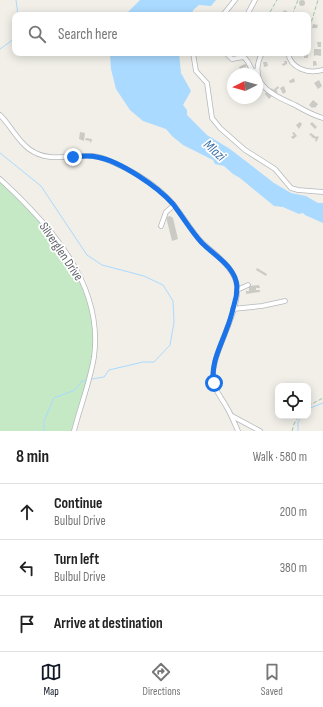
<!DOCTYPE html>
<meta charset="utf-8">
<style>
body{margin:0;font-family:"Sofia Sans Condensed",sans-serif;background:#f6f6f6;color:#222}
.controls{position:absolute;right:12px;bottom:12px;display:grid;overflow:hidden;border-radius:8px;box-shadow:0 2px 10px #0003}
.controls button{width:36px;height:36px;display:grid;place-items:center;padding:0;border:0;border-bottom:1px solid #e0e0e0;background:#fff;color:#222;font:20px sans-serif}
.compass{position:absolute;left:227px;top:68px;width:36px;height:36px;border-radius:50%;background:#fff;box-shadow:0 2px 10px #0003;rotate:265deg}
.stop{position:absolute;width:12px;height:12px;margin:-9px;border:3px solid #1a73e8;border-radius:50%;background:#fff}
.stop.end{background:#1a73e8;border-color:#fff;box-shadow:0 1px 4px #0008}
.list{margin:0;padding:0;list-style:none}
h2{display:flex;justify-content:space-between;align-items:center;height:52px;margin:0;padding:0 16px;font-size:17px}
h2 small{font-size:13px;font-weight:400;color:#767676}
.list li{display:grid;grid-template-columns:26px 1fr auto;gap:12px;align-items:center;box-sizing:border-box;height:56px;padding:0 16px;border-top:1px solid #e0e0e0}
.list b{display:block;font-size:15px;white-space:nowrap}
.list p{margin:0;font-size:13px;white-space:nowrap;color:#767676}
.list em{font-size:13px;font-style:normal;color:#767676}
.icon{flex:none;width:22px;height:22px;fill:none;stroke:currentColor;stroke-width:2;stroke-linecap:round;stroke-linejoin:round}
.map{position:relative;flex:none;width:323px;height:431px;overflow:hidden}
.search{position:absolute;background:#fff;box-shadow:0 2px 10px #0003;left:12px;right:12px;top:12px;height:44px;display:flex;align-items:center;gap:10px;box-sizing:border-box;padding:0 14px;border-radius:8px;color:#767676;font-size:15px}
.sheet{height:220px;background:#fff}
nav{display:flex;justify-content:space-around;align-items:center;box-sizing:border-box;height:56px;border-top:1px solid #e0e0e0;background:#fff;font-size:11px;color:#767676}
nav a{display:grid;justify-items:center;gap:2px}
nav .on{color:#111827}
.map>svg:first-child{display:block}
.green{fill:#c5e8c5}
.water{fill:#aadaff}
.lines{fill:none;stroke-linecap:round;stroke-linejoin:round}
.stream{stroke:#aadaff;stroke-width:1}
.building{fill:#cccac5}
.minor-casing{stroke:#b5b8bc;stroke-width:5.5}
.path{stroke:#9cc7a9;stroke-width:1;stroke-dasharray:4 2;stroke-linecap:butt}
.minor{stroke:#fff;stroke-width:4}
.route{stroke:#1a73e8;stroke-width:5}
.labels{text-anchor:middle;stroke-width:3.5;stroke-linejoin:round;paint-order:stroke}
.street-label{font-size:13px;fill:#5f6368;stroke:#fff}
.water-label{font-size:14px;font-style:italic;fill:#4174aa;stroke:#fff}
</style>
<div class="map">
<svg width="323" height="431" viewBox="0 0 323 431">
<rect width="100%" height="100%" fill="#f1efe8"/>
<path class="green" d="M0,179L39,218L80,276L90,304L94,331L93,358L73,431H0Z"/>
<g class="water">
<path d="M140,0H216L211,6L199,5L193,10L192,15H125Z"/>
<path d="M110,53H179L181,73L191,91L183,105L187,110V115L207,135L230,149L274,183L291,193L306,196L318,203H323V223L305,215L303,213L299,214L283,207L274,206L240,178L233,174L224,166L215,164L213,160L183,145L172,136L166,129L143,121L130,110L116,89L111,69Z"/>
</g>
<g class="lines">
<g class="stream">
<path d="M16,0L18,15"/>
<path d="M0,49L10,42L15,37"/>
<path d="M0,153L41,186L87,255L102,265L144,276L163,285L173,301L174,322L170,345L154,362H143L109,370L104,377L92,379"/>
<path d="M308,409L323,403"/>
<path d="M44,431V421L54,398L75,390L82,381L87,380"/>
<path d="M298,431V422L302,416"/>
</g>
</g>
<g class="building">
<circle cx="302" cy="3" r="3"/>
<path d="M284,10L288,12L287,15H282Z"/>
<path d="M313,24L318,25L317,28H312Z"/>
<path d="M317,42H321V47H318Z"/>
<path d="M314,49H321V56L315,55V56H314Z"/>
<rect x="304" y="53" width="4" height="5"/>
<path d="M284,61H287V64L283,66L282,64L285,63Z"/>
<path d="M313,61H316L317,65L313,66Z"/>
<path d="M263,62H267L268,66L264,67Z"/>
<path d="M245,64L247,66L240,69L239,67Z"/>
<path d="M294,78L295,82L290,83L289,81Z"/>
<path d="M319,80L322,86L318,89L314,83Z"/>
<path d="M278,86L279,88L276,90L278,92L276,93L270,90L272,88L273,90Z"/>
<path d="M284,86L286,92L283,94L280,88Z"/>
<path d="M266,92L272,96L269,99L265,94Z"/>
<path d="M313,100L318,104L315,108L314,107L312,108L309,105Z"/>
<path d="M300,122L302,124L299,129L296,125Z"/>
<path d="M312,122L317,127L315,129L310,124Z"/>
<path d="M80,132L85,133L84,141L79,139Z"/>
<path d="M294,132L297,136L293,139L291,137L294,135L292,133Z"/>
<path d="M311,133L316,137L317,136L319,137L316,142L315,140L316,139L311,137L312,136L309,135Z"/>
<path d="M86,138L92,139L91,143L90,142V141L85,140Z"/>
<path d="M170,216L173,218L178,239L172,241L166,217Z"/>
<path d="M257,268L267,274L266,276L256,270Z"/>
<path d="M259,285L260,288H256V290H260V292L246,294V291H249V286Z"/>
</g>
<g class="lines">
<defs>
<g id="minor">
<path d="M223,15L235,0"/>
<path d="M247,15L255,0"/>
<path d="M193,53L196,71L207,83L212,118L220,128L245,150L275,169L291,188L298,190L323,192"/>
<path d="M226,53L232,59L244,57L248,62L252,70L258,72"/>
<path d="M262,53C247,84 271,94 295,105C304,110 312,115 323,118"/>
<path d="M288,53C291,69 308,74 323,70"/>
<path d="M0,115C11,126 17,140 29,149C54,167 80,149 105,159C130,169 156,184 173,204C182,215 189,227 198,238C209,251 228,261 235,278C246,306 211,349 213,379C214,390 221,397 226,406C231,414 234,422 238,431"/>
<path d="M0,179C50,225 104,284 94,357C90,382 80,407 74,431"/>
<path d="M161,226L166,212L174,205"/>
<path d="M237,290L248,285"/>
<path d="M233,309L262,306L285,301"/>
<path d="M232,416L260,431"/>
</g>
</defs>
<use href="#minor" class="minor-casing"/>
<g class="path">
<path d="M270,12L277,0"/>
<path d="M292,15L298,0"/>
<path d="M308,33L318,0"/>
<path d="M308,406L323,398"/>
<path d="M292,431L294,424L299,416"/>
</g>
<use href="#minor" class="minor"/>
</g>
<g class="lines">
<path class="route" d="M73,157C81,156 89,155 97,157C120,161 158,187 173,204C183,217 191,231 202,243C215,256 236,267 237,287C237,293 236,299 234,305C232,313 230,321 227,328C221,346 210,364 214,383"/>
</g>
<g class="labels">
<g class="street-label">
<text transform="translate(62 251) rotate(56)" y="5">Silverglen Drive</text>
</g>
<g class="water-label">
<text transform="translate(215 150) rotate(42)" y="5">Mlazi</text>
</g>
</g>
</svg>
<div class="controls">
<button><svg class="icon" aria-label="locate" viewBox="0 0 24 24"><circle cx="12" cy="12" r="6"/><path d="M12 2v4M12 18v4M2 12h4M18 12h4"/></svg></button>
</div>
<svg class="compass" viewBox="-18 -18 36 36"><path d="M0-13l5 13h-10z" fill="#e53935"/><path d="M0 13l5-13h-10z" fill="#767676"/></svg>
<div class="stop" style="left:214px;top:383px"></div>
<div class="stop end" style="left:73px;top:157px"></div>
<div class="search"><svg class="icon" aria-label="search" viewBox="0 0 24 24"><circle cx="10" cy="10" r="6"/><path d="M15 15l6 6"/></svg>Search here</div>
</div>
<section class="sheet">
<h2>8 min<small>Walk · 580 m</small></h2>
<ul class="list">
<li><svg class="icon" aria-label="ahead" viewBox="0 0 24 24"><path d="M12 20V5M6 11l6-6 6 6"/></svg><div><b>Continue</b><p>Bulbul Drive</p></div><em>200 m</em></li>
<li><svg class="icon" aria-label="left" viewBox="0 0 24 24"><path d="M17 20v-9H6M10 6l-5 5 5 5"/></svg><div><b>Turn left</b><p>Bulbul Drive</p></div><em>380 m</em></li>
<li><svg class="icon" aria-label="arrive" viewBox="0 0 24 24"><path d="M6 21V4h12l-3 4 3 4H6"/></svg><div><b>Arrive at destination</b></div></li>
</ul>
</section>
<nav>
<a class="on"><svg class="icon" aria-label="map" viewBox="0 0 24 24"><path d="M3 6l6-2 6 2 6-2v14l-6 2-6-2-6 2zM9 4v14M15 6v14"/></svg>Map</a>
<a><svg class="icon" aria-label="directions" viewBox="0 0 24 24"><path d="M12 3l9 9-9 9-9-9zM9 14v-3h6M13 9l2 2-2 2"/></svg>Directions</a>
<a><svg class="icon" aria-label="saved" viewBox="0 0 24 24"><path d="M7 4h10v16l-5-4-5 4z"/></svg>Saved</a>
</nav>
